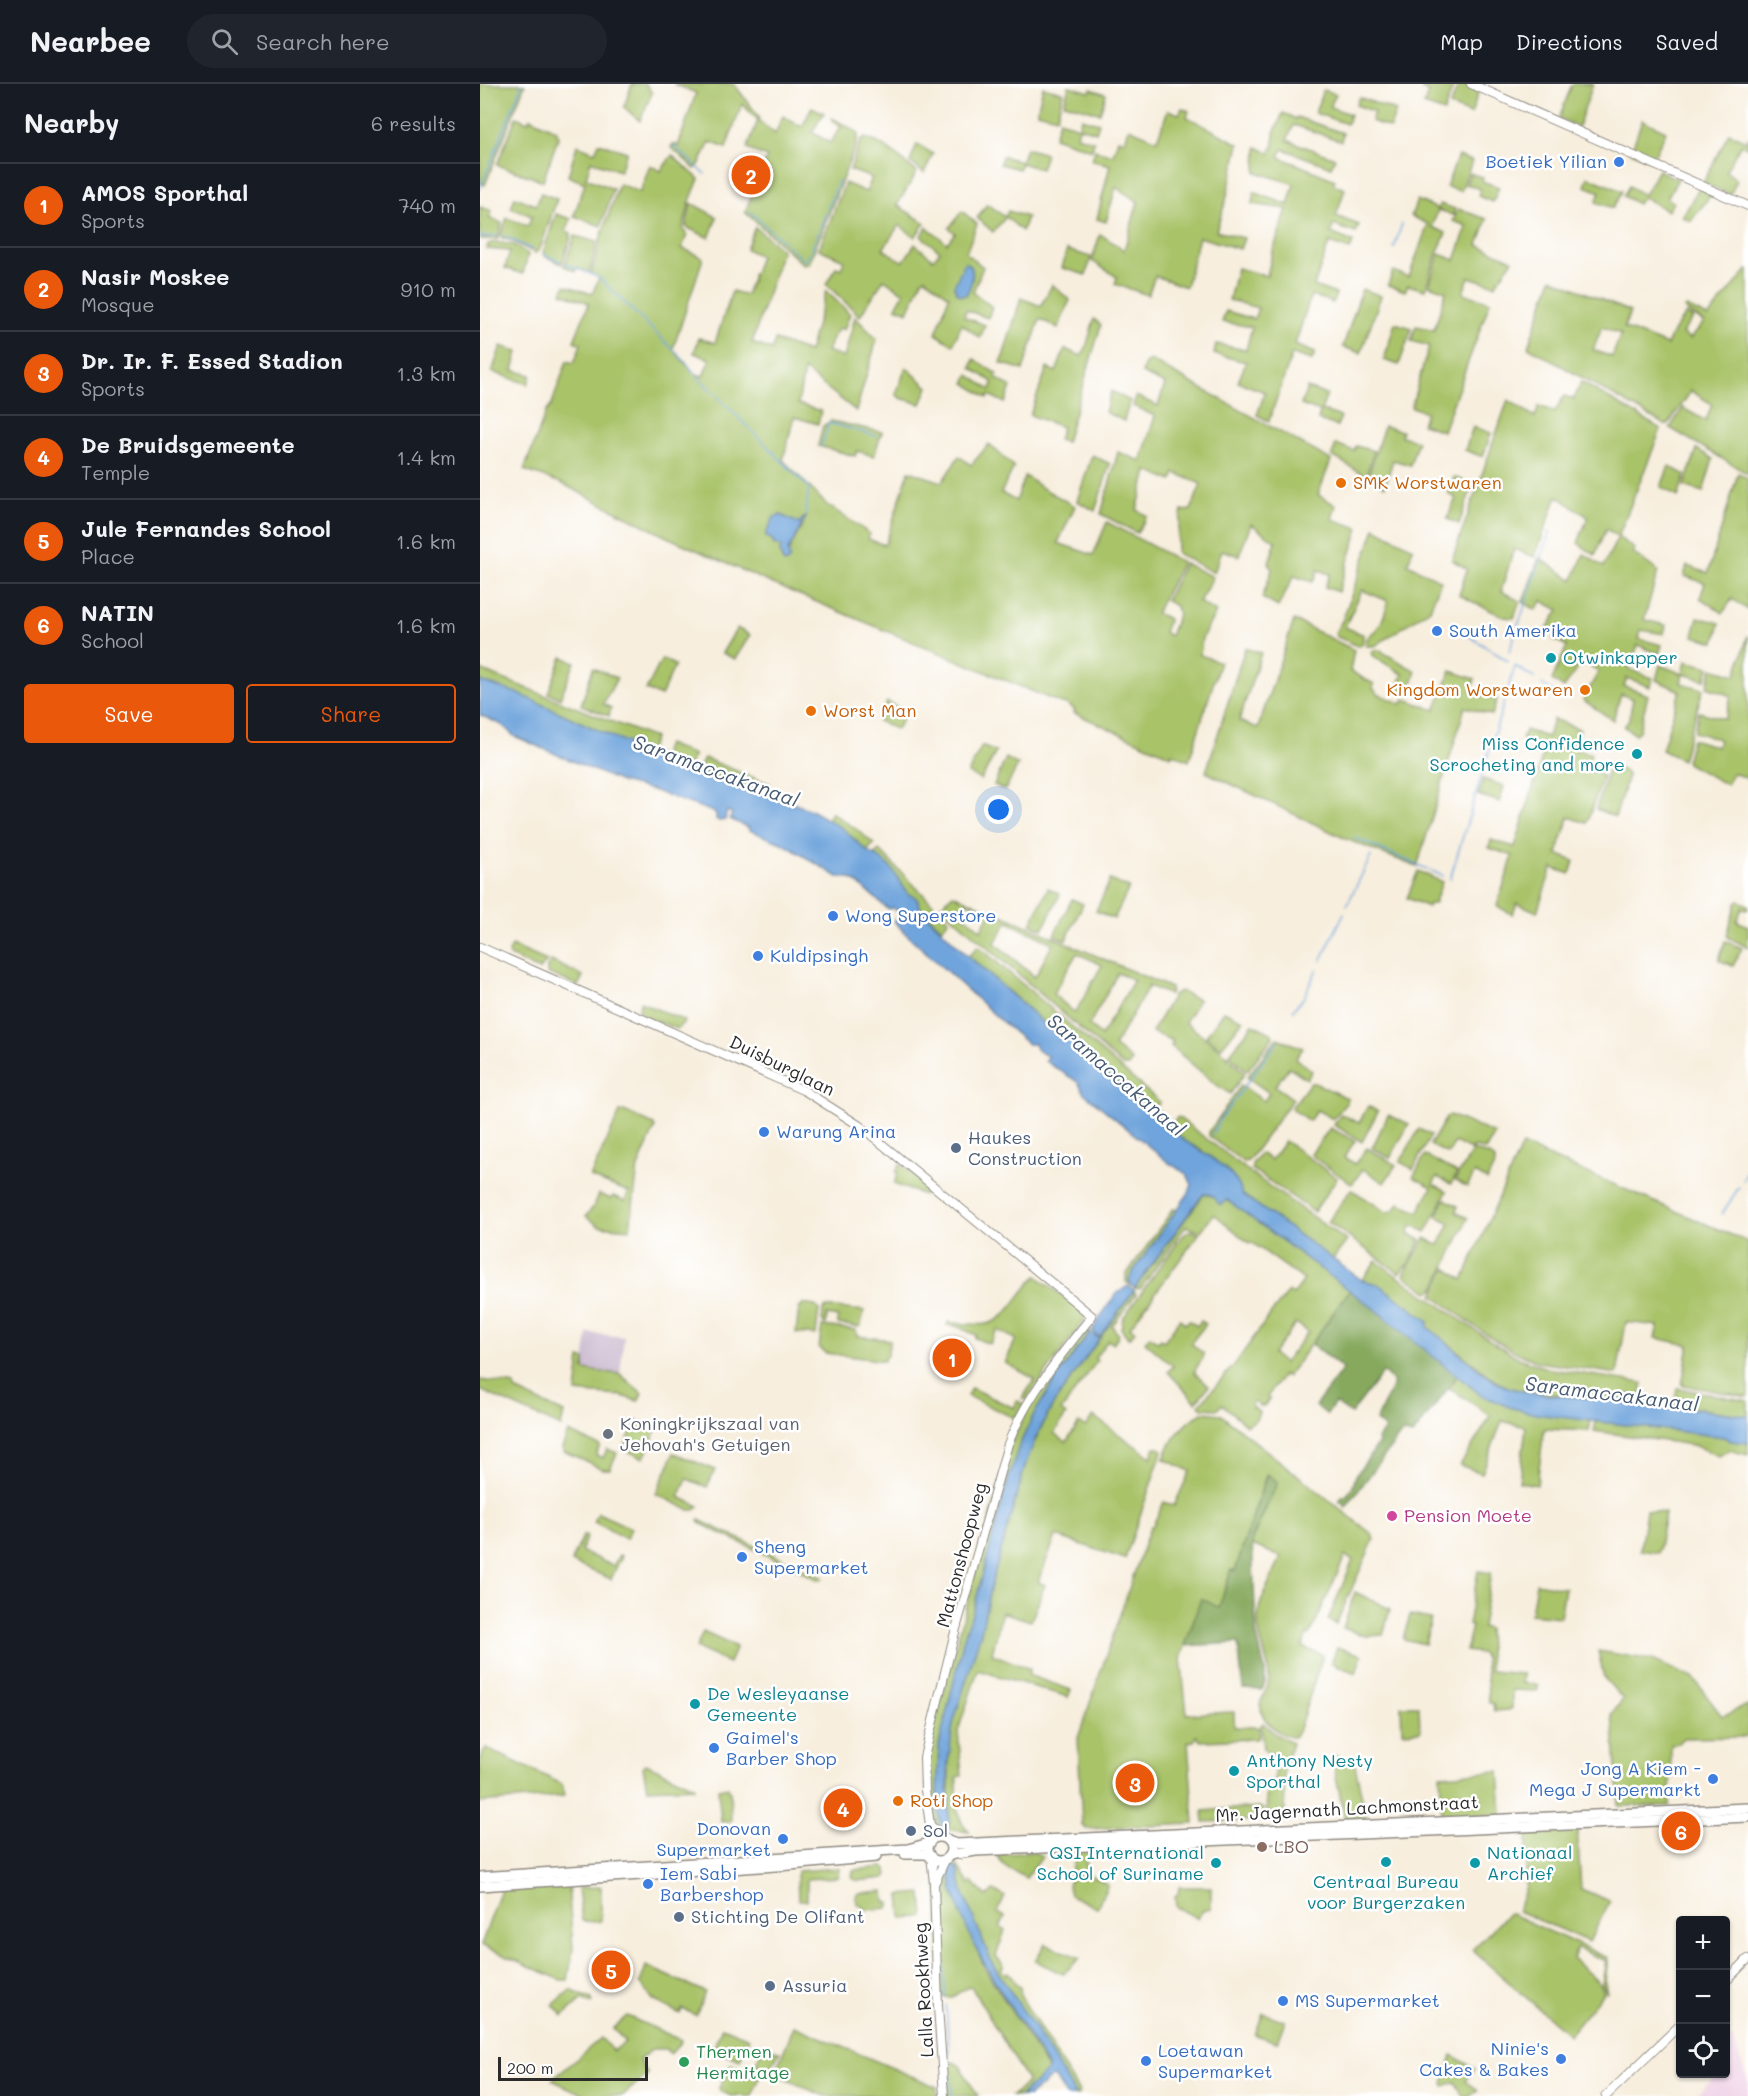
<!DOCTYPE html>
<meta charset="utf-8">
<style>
body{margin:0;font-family:Mali,sans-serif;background:#20242c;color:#f1f3f6}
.controls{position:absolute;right:18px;bottom:18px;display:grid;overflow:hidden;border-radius:6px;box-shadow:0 2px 4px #0004}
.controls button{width:54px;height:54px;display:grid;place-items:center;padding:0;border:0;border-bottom:2px solid #363941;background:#171b24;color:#f1f3f6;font:30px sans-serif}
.scale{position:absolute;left:18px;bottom:15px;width:150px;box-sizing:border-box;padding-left:6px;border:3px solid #2b2b2b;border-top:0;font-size:16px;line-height:21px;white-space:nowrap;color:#2b2b2b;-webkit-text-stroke:4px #fff;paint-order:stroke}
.you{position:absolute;left:519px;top:726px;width:21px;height:21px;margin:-15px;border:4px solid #fff;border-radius:50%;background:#1a73e8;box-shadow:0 0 0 9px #1a73e833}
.badge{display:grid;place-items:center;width:39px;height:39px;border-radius:50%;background:#ea580c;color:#fff;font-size:20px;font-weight:700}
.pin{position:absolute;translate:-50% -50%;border:3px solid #fff;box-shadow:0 2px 6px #0006}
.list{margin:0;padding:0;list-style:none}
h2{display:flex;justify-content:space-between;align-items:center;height:78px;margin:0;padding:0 24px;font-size:26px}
h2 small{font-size:20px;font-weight:400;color:#9ea1a6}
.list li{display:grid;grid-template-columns:39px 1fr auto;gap:18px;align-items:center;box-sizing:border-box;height:84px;padding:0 24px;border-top:2px solid #363941}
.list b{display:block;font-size:22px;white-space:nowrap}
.list p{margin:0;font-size:20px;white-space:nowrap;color:#9ea1a6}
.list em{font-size:20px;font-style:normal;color:#9ea1a6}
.actions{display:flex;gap:12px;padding:18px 24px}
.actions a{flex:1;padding:14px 0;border:2px solid #ea580c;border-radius:6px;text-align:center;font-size:21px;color:#ea580c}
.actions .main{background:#ea580c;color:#fff}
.icon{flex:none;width:33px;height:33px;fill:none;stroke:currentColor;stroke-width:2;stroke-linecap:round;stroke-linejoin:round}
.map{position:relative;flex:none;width:1268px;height:2012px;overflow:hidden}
header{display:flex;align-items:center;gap:36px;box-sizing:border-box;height:84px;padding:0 30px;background:#171b24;border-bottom:2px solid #363941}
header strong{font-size:28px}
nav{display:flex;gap:33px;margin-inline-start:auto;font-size:21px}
.search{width:420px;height:54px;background:#20242c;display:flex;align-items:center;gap:15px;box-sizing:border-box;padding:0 21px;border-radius:33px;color:#9ea1a6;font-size:22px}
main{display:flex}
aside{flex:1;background:#171b24}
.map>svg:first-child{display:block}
.built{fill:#efd0e5}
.industrial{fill:#cdbed2}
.green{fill:#a9c369;stroke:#6a774a;stroke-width:1.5;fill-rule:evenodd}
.forest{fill:#86a95d;stroke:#586a44;stroke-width:1.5}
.water{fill:#6fa4dc;stroke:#4d6884;stroke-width:1.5}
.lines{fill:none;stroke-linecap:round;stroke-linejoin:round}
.stream{stroke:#6fa4dc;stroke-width:1.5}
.minor-casing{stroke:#918c84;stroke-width:10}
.major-casing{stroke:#918c84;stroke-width:12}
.minor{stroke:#fff;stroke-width:8}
.major{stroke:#fff;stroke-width:9}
.shop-dot{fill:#3f7fe0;stroke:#fff;stroke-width:2}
.food-dot{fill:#e8710a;stroke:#fff;stroke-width:2}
.culture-dot{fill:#0f9aa8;stroke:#fff;stroke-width:2}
.service-dot{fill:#5c6f8a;stroke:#fff;stroke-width:2}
.worship-dot{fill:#6b7280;stroke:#fff;stroke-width:2}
.hotel-dot{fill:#d1479c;stroke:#fff;stroke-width:2}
.education-dot{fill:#8d6e63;stroke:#fff;stroke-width:2}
.leisure-dot{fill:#2e9e5b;stroke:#fff;stroke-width:2}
.labels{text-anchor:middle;stroke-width:5;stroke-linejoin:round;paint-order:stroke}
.shop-label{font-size:18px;fill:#366cbe;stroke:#fff;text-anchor:start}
.food-label{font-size:18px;fill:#c56008;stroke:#fff;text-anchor:start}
.culture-label{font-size:18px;fill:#0d838f;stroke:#fff;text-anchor:start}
.street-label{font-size:18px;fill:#2b2b2b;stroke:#fff}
.service-label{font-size:18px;fill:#4e5e75;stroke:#fff;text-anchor:start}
.worship-label{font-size:18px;fill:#5b616d;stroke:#fff;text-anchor:start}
.hotel-label{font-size:18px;fill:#b23c85;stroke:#fff;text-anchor:start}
.education-label{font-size:18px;fill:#785e54;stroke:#fff;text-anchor:start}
.leisure-label{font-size:18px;fill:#27864d;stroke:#fff;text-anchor:start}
.water-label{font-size:20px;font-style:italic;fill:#465b72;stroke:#fff}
</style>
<header>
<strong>Nearbee</strong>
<div class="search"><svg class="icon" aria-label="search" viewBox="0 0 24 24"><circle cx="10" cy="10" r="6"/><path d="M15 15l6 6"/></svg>Search here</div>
<nav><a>Map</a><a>Directions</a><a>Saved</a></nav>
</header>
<main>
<aside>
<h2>Nearby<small>6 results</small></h2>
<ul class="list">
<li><span class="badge">1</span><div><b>AMOS Sporthal</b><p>Sports</p></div><em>740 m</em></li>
<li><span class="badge">2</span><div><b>Nasir Moskee</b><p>Mosque</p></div><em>910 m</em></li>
<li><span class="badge">3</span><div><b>Dr. Ir. F. Essed Stadion</b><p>Sports</p></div><em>1.3 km</em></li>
<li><span class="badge">4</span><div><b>De Bruidsgemeente</b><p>Temple</p></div><em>1.4 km</em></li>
<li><span class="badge">5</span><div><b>Jule Fernandes School</b><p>Place</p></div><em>1.6 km</em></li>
<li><span class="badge">6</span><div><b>NATIN</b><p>School</p></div><em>1.6 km</em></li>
</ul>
<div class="actions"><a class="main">Save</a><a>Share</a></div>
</aside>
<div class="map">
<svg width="1268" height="2012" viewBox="0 0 1268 2012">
<rect width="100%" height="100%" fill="#fff"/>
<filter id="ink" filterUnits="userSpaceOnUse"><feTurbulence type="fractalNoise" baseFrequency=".0167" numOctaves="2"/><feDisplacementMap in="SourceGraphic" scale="12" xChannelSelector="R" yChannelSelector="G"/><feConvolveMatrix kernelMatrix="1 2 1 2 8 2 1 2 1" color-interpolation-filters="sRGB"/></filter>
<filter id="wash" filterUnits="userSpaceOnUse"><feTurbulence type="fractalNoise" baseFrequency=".008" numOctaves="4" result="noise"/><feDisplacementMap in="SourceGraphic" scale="24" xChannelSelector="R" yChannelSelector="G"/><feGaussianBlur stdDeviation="1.35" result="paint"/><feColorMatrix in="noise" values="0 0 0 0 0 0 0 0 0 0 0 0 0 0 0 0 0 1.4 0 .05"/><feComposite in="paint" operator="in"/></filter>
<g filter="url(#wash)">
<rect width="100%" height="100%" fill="#f7eedd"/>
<path class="built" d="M1246,1953L1253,1955L1268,1997V2012H1213L1234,1995L1230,1990H1246Z"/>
<path class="industrial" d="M108,1249L144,1253L140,1290L103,1286Z"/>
<g class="green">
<path d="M0,0H45L5,101L0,99Z"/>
<path d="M152,0H166L172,9L160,37L144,23Z"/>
<path d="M194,0H254L280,34L278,36L295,50L303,32L322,43L332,23L344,29L332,48L350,59L361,43L352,37V34L377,48L378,52L375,63L329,180H323L265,128L287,73L267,65L278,36L262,20L246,64L230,58L219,81L215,85L191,63L193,60L198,62L216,9Z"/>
<path d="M943,0H974L964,28L944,21L948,8L942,5Z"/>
<path d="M979,0H985L999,7L991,30L970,22Z"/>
<path d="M1092,0H1113L1098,43L1079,34Z"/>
<path d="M589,2L610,8L611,5L626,10L620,29L584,19Z"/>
<path d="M563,3L583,8L577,33L557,28Z"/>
<path d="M843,6L856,10L850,23L870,30L867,40L835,29Z"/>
<path d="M879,13L916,27L910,44L891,37L894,28L876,21Z"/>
<path d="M702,24L709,27L707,33L759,60L746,116L736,147L764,154L760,165L719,153L706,203L675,192L668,211L635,200L637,193L612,177L620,150L644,166L658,118L636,103L626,138L617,135L630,81L612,76L615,66L633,71L638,55L645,57L649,44L677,56L688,26L699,30Z"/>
<path d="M803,29L816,35L817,33L863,49L861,57L814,41L807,56L855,74L851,83L803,65L799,73L855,96L853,100L865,105L856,132L879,141L876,149L853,141L851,149L873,158L870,166L849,159L834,202L856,210L853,219L831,211L815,261L835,269L832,276L812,270L789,337L777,331L785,308L758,298L766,278L734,270L736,260L766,266L772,243L742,238L746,227L774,235L778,224L749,216L757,184L787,192L792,170L807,125L772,120L774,108L808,121L814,100L776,88L777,63L790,69L794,60V49Z"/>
<path d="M36,33L48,38L50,34L77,47L76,50L79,51L63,97L17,81Z"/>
<path d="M601,34L619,39L616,48L599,43L597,52L614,57L612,66L574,53L579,36L599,43Z"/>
<path d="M1162,36L1186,47L1172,77L1151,68Z"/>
<path d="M1249,49L1266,57L1268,54V64L1261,60L1246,87L1257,96L1251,109L1249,110L1223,99Z"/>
<path d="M384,54C403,57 422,77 437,88L417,121L445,139L435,153L419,141L403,165L423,178L435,160L453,175L460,167L441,152L447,143L467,159L475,149L469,144L482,127L497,140L486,169L503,183L493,208L512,223L508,234L486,226L484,233L505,241L500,254L482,240L473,261L456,250L469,212L445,194L442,196L428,228L416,223L424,209L404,195L380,232L346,200L356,183L361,185L364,176L339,165L365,99L386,108L392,94L370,86L380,58Z"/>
<path d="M119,59L147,68L140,87L111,77L106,94L133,105L121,142L94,132L105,99L88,92L97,61L115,68Z"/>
<path d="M437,60L453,70L444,89L430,78Z"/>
<path d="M546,64L566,70L561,85L541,79L539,85L520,80L522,72L541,78Z"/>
<path d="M192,71L219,95L210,117L203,145L207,151L202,164L223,174L193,265L215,290L223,292L230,275L214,269L219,254L235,259L252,207L266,211L280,172L266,165L275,143L302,166L272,259L292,266L295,256L329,268L346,207L370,230L364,246L359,244L353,253L347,267L364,274L375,233L397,255L376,327L324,286L318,320L341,327L338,340L314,333L303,376L346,420L390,450L388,455L405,461L429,387L462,398L479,372L491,381L509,360L534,383L521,409L536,417L545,392L564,405L595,422L578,459L613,471L627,438L702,478L676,529L689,535L684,548L690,552L698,530L696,522L686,517L704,479L733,493L719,518L736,528L722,554L720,571L740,578L709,677L692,669L691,672L594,629L595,626L587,620L578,618L293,500L187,453L81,399L44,386L66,328L71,322L87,277L94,279L101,260L94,257L109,219L82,209L85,201L112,210L119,194L111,190L121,153L139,100L160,108L170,81L181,87ZM301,431L320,440L325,433L326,434L303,478L300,469L301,462L293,456Z"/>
<path d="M978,72L992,77L981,107L966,103Z"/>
<path d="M1178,86L1198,95L1187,114L1193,118L1188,127L1163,113L1158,120L1143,112L1149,102L1164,111Z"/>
<path d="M990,89L1003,94L1002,97L1019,103L1013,118L998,112L1000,105L986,100Z"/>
<path d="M1108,93L1142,107L1133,124L1116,118L1120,108L1105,102Z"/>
<path d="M1219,104L1230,109L1231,111L1211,137L1202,133Z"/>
<path d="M61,109L77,115L60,165L55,169L30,156L22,154L21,151L27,134L48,142L52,132L31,124L35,113L56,121Z"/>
<path d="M937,116L958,125L960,120L975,125L973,131L958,126L952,143L966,149L956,172L945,206L928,201L925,207L908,201L913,187L929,193L948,140L931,132Z"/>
<path d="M211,119L237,133L229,154L206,143Z"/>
<path d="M507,120L525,133L528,127L547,133L542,147L526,133L513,148L497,134Z"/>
<path d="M0,123L12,127L9,134L22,139L18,155H0Z"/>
<path d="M978,125L1007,135L998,161L1033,176L1015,201L989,193L983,209L1010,218L963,347L942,340L946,328L931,323L949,262L931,257L936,242L954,246L966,207L949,201L959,170L975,176L987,142L973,137Z"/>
<path d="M76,130L91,135L86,147L91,149V153L82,180L66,173L63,169Z"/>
<path d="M95,152L117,158L109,189L97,184L95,187L84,182Z"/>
<path d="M15,158L34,161L48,170L43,190L25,184L30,167L7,165L8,160Z"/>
<path d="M587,166L611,173L606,191L582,184Z"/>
<path d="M1268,185V390L1190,344L1203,324L1226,337L1232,320L1211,307L1188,341H1185L1048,263L1072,194L1150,228L1144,244L1187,261L1194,246L1206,230L1213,234L1202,249L1210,255L1224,238L1206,227L1205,224L1207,223L1228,233ZM1122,243L1141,250L1132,273L1113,266Z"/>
<path d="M572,201L590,216L578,244L560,235L543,286L521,279L541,214L561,222Z"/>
<path d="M882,205L901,212L881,269L863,263Z"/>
<path d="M614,235L621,241L586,358L578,356L582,343L550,331L567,284L576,288L585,265L601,272L606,264Z"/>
<path d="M915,239L932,244L919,281L904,276Z"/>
<path d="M21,262L38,268L33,286L51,291L48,300L12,288Z"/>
<path d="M494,275L517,290L516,294L531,303L525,319L509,311L508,314L485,299L489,291L511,306L513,298L491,284Z"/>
<path d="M670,276L851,376L838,411L856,421L852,435L879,444L858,508L845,503L850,490L838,486L833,498L814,492L798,523L782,514L792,486L789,478L796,458L771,440L759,472L742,466L734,489L698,470L696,468C698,456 699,436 702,427L711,426L721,400L695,389L692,397L667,387L657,426L667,432L657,449L621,430L638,368L661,377L675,332L653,322L656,312L678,322L685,300L662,289L665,279Z"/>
<path d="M426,283L448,303L441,320L420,314L416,310Z"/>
<path d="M1101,298L1181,345L1138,453L1155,465L1153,469L1178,487L1164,536L1186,541L1184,550L1161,546L1159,555L1182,561L1179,570L1158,561L1149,585L1172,594L1170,603L1147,594L1144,602L1168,611L1159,647L1155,650L1144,643L1149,635L1153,615L1141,610L1133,636L1103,616L1119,587L1102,577L1084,604L1072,596L1087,562L1073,555L1076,550L1066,546L1079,526L1062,517L1056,526L1043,518L1059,474L1093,496L1104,470L1123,483L1138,453L1126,445L1115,471L1098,459L1108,433L1077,412L1055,473L1034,465L1021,507L1040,517L1034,534L1024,533L979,511L987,485L972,476L1028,316L1055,333L1059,322L1075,328L1084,312L1094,315Z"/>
<path d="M827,304L847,311L841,326L861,333L857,342L838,336L840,328L821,321Z"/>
<path d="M631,307L650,317L644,337L625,328Z"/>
<path d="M351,337L402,348L394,372L377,367L375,372L338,362L343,342Z"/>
<path d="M904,342L922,347L921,352L938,357L930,381L913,376L905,402L888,392Z"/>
<path d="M993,343L1011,349L1003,373L985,366Z"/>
<path d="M856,360L874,367L876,362L894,367L886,392L852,372Z"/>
<path d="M1217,365L1233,375L1223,408L1204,402Z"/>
<path d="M612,371L630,380L615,427L597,417Z"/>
<path d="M1189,382L1205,391L1198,413L1181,403Z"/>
<path d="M1258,389L1268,395V526L1252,515L1243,529L1220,514L1225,499L1204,492L1207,482L1228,489Z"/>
<path d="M974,393L993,400L979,440L967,435L976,414L968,410Z"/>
<path d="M895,444L933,464L928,480L961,497L950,525L895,562H886C885,551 894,550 899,542C904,535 906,525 908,517L882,506L865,543L884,551L882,561L878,562L857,553L855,549L863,535Z"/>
<path d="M1218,533L1240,539L1235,558L1213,552Z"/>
<path d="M814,536L874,566L870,587L894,600L893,604L898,610L922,620L925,615L955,626L971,587L995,595L991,607L1017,615L1012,631L985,623L937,783L866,755L726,688L765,564L781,569L759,637L778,644Z"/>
<path d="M257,544L270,551L255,575L242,569Z"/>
<path d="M1268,551V695L1253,689L1247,701L1208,680L1206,677L1212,655L1237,663L1239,655L1214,648L1219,628L1245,635L1251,612L1227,603L1232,584L1256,591Z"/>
<path d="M901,566L904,569L936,587L928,611L917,607L923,590L893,572L892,567Z"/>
<path d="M82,573L95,578L80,614L68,609Z"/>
<path d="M182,575L195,581L181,612L166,606Z"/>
<path d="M1206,577L1229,583L1225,596L1203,590L1201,599L1223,605L1202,676L1182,666L1200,607L1176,596L1180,581L1203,590Z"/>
<path d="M113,584L137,594L123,620L131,624L129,632L101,621Z"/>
<path d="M0,586L174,654L169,667L133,653L76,627L0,597Z"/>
<path d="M407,618L426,627L417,646L398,637Z"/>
<path d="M1073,635L1100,645L1093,664L1111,670L1106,685L1123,692L1107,739L1089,733L1077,770L1094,777L1090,790L1072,784L1057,828L1037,819L1033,830H1031L1017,822L1033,772L1009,764L1011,756L1035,763L1065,663L1042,655L1045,646L1068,653Z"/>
<path d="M187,660L214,671L208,684C196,681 192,676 182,672Z"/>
<path d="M502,662L516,668L501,696L488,689Z"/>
<path d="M224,674L290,700L287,708L218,687Z"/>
<path d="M526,674L538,681L525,706L514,701Z"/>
<path d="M1130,680L1144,687L1148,692L1135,733L1116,725Z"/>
<path d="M1003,695L1024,702L1020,718L998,711Z"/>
<path d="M351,728L379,747L394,760L387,767L362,744L347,736Z"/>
<path d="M399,766L469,836L462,844L441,825L436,813L428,810L416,791L394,771Z"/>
<path d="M938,787L962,798L954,820H949L948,823L927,814Z"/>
<path d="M630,796L649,804L634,835L616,827Z"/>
<path d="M568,804L580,810L563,845L551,840Z"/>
<path d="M473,810L691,904L690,911L669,902L634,962L652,977L648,982H643L460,822ZM487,819L510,828L501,846L480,828ZM527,838L573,859L555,893L515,859ZM597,869L622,881L595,929L573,910ZM638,889L654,896L621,952L609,941Z"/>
<path d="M592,815L603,820L586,856L574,851Z"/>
<path d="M1259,817L1268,821V825L1262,824L1257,837L1268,842V863L1249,854L1247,851L1256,819Z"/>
<path d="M1245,857L1262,864L1253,882L1239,876Z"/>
<path d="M32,862L67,877L59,886L30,872L29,868Z"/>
<path d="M498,862L680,1018L675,1024L692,1039L698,1033L775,1092L867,1157L853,1175L762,1110L757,1098L750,1091L748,1087L725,1070L721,1065L709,1060L654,1017L656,1014L624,988L603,963L567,942L489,872Z"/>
<path d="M71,877L103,892L98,902L67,889V883Z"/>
<path d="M700,907L719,916L705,938L737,963L765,989L750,1010L734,999L691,962L693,957L672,948L694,910Z"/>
<path d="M160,918L205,937L197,945L163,932L159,925Z"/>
<path d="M744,927L763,936L741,964L726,952Z"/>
<path d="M773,940L791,949L793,953L767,987L749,971Z"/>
<path d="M797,954L823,964L816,974L832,987L827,995L809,983L795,1002L813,1015L768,1077L763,1078L729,1052V1048L761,1001L784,1017L789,1009L767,993Z"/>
<path d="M830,999H835L867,1014V1018L853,1035L837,1026L829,1037L811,1024Z"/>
<path d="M888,1022L898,1027L882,1058L854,1041L861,1030L879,1039Z"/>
<path d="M144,1027L174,1041L175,1044L158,1083L150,1145L119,1142L106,1132L114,1122L119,1110L131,1115L133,1112L145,1117L149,1108L110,1093L140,1028Z"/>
<path d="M908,1031L929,1040L910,1074L892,1064Z"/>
<path d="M970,1031L1015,1050L1005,1066L995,1063L990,1066L975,1058L968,1070L950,1061L966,1034Z"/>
<path d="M850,1044L875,1057L864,1073L875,1080L887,1064L916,1081L904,1099L883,1085L872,1100L833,1073L831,1070Z"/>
<path d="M939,1045L951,1051L933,1085L920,1078Z"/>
<path d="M805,1057L857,1094L834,1128L772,1085V1080L780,1069L791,1076Z"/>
<path d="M1042,1061L1268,1158V1313L1202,1301L1209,1261L1175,1254L1178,1242L1146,1238L1137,1290L1059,1278C1021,1265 987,1236 955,1213L953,1212L966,1184L983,1196Z"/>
<path d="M993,1066L1011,1072L1015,1076V1080L1007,1096L995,1089L987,1103L975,1096Z"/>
<path d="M945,1071L977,1089L971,1100L957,1093L953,1100L967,1107L946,1148L932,1141L928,1149L941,1156L929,1180L919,1189L848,1138L871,1105L906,1128L914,1127L919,1119L938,1128L952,1103L933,1093Z"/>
<path d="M420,1080L448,1102V1106L444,1111L414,1100L418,1089L416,1088Z"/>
<path d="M724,1110L733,1112L739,1120H743L746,1115L870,1206L807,1293L804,1290L787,1313L790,1315L784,1322H780L775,1318L772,1319V1322L779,1328C778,1335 773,1339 766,1341L742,1320L738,1325L722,1324L719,1321L755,1280L792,1228L809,1208L813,1211L824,1196L771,1158L769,1159L734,1130L720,1148L706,1142L660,1205L655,1204ZM816,1239L828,1248L804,1279L793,1270Z"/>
<path d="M965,1115L978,1122L976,1128L988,1134L954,1206L948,1208L924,1191C930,1179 938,1167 945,1154L959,1161L970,1139L956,1132Z"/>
<path d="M693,1125L697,1126L660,1179C652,1186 653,1191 651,1201L646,1198V1191Z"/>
<path d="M712,1147L719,1150L650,1243L655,1247L650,1254H648L641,1244L643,1234L700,1155L707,1148Z"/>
<path d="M896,1177L1014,1259L1039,1274L1066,1284L1163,1299L1160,1313L1149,1311L1144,1316L1047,1308L1031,1304L1017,1298L947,1243L882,1196Z"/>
<path d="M557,1192L604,1229L606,1234L546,1316L542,1315L555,1295L525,1279L536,1255L517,1246L510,1260L495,1254L496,1251L475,1242L467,1241L468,1238C480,1239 494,1242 506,1240C530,1236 540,1206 557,1192Z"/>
<path d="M654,1206L656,1210L632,1242L639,1251L633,1260L628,1256L615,1274L617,1277L581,1327L586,1331L574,1349L586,1358L599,1339L605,1343L613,1332L671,1373L675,1363L681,1365L682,1368L645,1475L576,1452L558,1498L565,1501L551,1537L522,1528L512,1570L550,1585L548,1591L591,1606L588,1613L498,1586L478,1647L482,1692L477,1693C478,1713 473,1732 489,1748L466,1745L469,1739V1666L473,1640L501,1548L510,1505L549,1369L574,1319Z"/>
<path d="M322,1220L335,1222L339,1225L336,1251L316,1249L319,1224H321Z"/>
<path d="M346,1223L384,1227L381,1241L379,1243L358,1240V1233L347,1231L346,1240L342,1238L343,1227Z"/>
<path d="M700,1235L706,1240L709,1236L717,1242L721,1237L726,1240L711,1259L724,1270C724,1278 715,1280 715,1289L729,1302L716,1318L688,1288L693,1282L665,1258L670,1252L678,1258L681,1255L684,1257Z"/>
<path d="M342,1242L376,1246L377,1252L410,1256L407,1272H405L404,1277L345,1269L339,1263Z"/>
<path d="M605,1245L610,1248L575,1296L553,1332L539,1362L526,1403L493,1527L484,1554L459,1661L457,1714L463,1748L460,1746L452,1727V1714L447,1701V1669L528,1367L553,1314Z"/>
<path d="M100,1274L105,1275L104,1286L140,1290L162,1309L158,1317L139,1311L138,1312L96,1308Z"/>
<path d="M978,1291C986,1298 994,1306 1003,1311C1037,1330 1074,1332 1111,1336L1109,1347L1064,1345L1057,1401L1039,1398L1046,1343L1022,1337L1002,1389L980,1381L1011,1332L968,1303Z"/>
<path d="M0,1296L35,1301V1306L84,1329L81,1343L0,1306Z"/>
<path d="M491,1304L534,1324L537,1317L544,1320L536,1333H532L487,1312Z"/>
<path d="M1197,1304L1268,1317V1332L1194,1321Z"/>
<path d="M725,1328L740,1330L892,1450L894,1455L856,1540L848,1536L873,1476L865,1472L830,1551L827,1550L822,1563L843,1571L818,1648L814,1653C802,1653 786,1641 782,1629C777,1616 789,1607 789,1594C789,1571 773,1548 779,1525C783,1508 794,1490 801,1473L772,1461V1455L797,1399L786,1391L755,1487L751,1486L739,1524L721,1515L701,1574L707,1630L754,1628V1643H779V1653L776,1655L721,1657L719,1656L717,1651L714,1657L708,1658L714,1740L606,1745L602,1741L598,1654L670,1443L673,1441L684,1418L694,1422L710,1387L684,1375C690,1355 706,1336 725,1328Z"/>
<path d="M157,1336L177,1345L164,1374L143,1365Z"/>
<path d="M1116,1337L1244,1353L1251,1357L1268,1359V1371L1249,1366L1239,1372L1213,1361L1114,1347Z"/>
<path d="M88,1348L120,1362L116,1371L123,1374L127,1365L137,1369L130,1385H123L83,1367L82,1364Z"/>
<path d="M194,1369L235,1386L227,1403L207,1395L199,1413L219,1422L215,1426H209L176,1410Z"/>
<path d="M1166,1426L1185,1429L1178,1469L1160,1466Z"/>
<path d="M118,1429L151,1444L146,1455L114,1438Z"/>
<path d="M219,1436L342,1493L343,1495L339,1496L219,1439Z"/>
<path d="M103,1452H107L101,1467L133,1482L139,1471L142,1472L131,1495L91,1478Z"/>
<path d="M998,1487L1011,1489L1002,1543L1008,1545L1010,1587L1043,1590L1042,1599L1058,1601V1606L1055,1607L1032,1606V1624L1029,1626L1014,1627L1013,1619H1009L1005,1574L1001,1569L986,1567L992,1542L988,1541Z"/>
<path d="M1056,1499L1085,1504L1080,1533L1051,1530Z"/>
<path d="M875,1508L910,1525L903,1551L886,1552L863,1544Z"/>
<path d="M930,1531L951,1535L945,1560L923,1555Z"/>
<path d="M223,1548L256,1563L249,1579L216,1564Z"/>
<path d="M857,1563L882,1571L876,1589L851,1579Z"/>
<path d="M1118,1567L1172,1576L1213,1594L1242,1632L1268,1621V1653L1203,1654L1198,1659L1191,1661L1190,1722H1139L1132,1630L1143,1615L1124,1594Z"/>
<path d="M921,1622H939L940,1647L922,1648Z"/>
<path d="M783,1639L795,1650L812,1659L804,1685L805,1730H787L786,1711L795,1703L794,1673L783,1665L781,1641Z"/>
<path d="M6,1664L82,1700L84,1712L0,1719V1674Z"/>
<path d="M856,1672L874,1677L886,1731L885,1735H865L853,1678Z"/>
<path d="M166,1680L214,1702L215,1703L167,1705L163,1683Z"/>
<path d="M1019,1687L1022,1731L962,1732L960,1691Z"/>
<path d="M248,1703L250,1707L251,1737L241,1738L238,1705Z"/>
<path d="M780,1723L783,1725V1736L724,1738L723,1727Z"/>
<path d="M1097,1743L1101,1805L1130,1817L1109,1858L1038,1827L1046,1802L1047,1746Z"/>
<path d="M634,1765V1772L606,1774V1787L604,1788L628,1800L617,1824L590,1811L588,1802L597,1766Z"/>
<path d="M553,1768L563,1772L546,1794L524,1782L517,1771Z"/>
<path d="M474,1776L489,1800L492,1798L507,1813L514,1806L525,1813L517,1828L525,1833L520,1843L525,1846L516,1872L524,1882L521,1885L525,1890L528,1888L536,1900L540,1902L541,1913L599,2008L598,2012L595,2011L556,1947L513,1881L484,1811L477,1789L469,1784L473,1808L505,1885L569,1987L540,2012H532L546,2000L547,1996L492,1904L488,1903L472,1913H461L457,1798L463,1783Z"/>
<path d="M403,1783L407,1786L408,1791L405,1794L377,1797L372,1794L373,1786Z"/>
<path d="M359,1784L358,1793L327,1795V1816H318L317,1787Z"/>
<path d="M88,1800L93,1865L88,1896H81L1,1861L22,1803Z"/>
<path d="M121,1803V1836L118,1838L102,1837L98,1804Z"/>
<path d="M699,1803H731V1824L723,1827L717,1834L696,1823L695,1812L698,1810Z"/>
<path d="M404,1807L405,1818L410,1819L408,1824L384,1826L381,1821L377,1820L376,1813L379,1809Z"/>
<path d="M442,1809L444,1833L422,1834L420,1811Z"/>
<path d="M1029,1829L1128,1874L1125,1898L1127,1909L1122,1900L1126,1877L1097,1864L1093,1875L1120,1900L1124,1908L1089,1951L992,1866Z"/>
<path d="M565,1860L600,1874L583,1890L555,1877Z"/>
<path d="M166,1882L225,1908L216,1931L202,1925L200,1930L173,1916L160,1899Z"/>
<path d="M90,1906L112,1915V1918L110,1919L102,1915L83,1932L73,1921Z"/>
<path d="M783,1929L805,1937L797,1958L775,1951Z"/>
<path d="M147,1932L201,1956L200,1960L189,1970L186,1965H173L159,1976L168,1990L142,2012H106L72,1996L121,1954L133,1967L145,1958L133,1944Z"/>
<path d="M314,1942L457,2003V2012H344L301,1993L296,1990V1986Z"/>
<path d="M242,1943L269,1954L260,1976L233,1965Z"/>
<path d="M283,1961L300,1968L289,1987L275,1982Z"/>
<path d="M972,1971L995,1985L986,1997L998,2006L988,2012H983L975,1998L964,2002L963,1999Z"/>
<path d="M474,1978L480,1982L498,2012H467L466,1980Z"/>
<path d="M251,1980L280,1993L272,2012H251L240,2007L239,2004Z"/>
</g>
<g class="forest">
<path d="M870,1206L978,1291L933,1351L924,1349L920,1351L866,1423L859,1417L863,1412H866L873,1402L876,1391L899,1359L898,1355L905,1345L896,1337L914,1299L903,1288L871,1330L855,1319L847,1330L835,1322L863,1285L831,1260Z"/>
<path d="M787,1390L798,1398L772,1455L776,1548L785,1587V1598L782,1606L763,1605L758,1559L705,1562L721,1514L739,1524L751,1486L755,1487Z"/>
</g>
<g class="water">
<path d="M485,178L491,182C495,192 491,202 486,211H480L476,208L474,202Z"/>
<path d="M300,431L320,440L322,435L326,433L308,467L310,474L306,479L303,478L300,469L301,462L293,460V456L285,452L294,433Z"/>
<path d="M0,597L37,609L133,653L189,675L194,681L296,711L302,715L331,726L362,744L388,768L400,774L412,785L428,810L436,813L441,825L486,870L567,942L603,963L624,988L656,1014L655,1017C661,1022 667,1026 674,1030C686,1039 697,1052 710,1060C727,1070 758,1089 762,1110L882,1196L898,1200L948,1237V1243C970,1261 992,1282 1016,1298C1040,1313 1113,1313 1144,1316L1148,1311L1176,1315L1180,1320L1268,1332V1359L1251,1357L1244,1353L1055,1330L1029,1323L1001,1311L892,1223L747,1116L741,1121C734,1117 735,1109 724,1110L720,1114L655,1204L651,1201L649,1196L652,1189L708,1110L712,1101L707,1090L689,1079L604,1009L598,998L565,977L568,973L556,965L554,960H548L520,936L426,850L414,837L420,831L414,824L408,825L375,797L368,794L358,793L304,760L269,746V744L250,735L252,729L247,727L245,736L239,737L236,735V729L172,706L141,698L34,652L22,641L0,631Z"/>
<path d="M648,1202L654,1206L653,1208L619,1254L612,1246L635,1211Z"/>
<path d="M610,1248L619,1255L574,1319L557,1351L545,1382L510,1505L501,1548L473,1640L468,1681L469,1739L466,1746L462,1743L459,1733L457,1714L459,1661L484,1554L493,1527L526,1403L539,1362L553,1332L575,1296Z"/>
<path d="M473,1781L478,1786L484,1811L513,1881L557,1947L595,2010L594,2012H586L575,1994L572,1993L549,2012H540L568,1987V1984C532,1919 480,1860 469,1784Z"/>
</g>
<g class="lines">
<g class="stream">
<path d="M193,61L225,90"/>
<path d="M0,105L42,0"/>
<path d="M269,127L325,177L329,172L359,96"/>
<path d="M24,152L53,166"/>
<path d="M0,153L18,152"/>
<path d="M914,164L922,140"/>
<path d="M63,170L81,178"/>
<path d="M86,180L118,193L206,278L215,290L329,404L325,432"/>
<path d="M341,363L349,339L397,352"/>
<path d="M986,550L1028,577"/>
<path d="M1029,568L1070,448"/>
<path d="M1062,600L1079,612"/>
<path d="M873,753L963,792"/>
<path d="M970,795L1035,582L1054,594"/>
<path d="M867,821L891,772"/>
<path d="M841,877L864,829"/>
<path d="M813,926L824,913L837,885"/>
<path d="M732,1051L741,1034L798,957"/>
<path d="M1263,1096L1268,1086"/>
<path d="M1242,1130L1259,1103"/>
<path d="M465,1913L461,1805L474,1807"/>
<path d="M466,1921L469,1971"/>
<path d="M470,1984L472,2012"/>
</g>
</g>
</g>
<g filter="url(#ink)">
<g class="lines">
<defs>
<g id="minor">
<path d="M991,0L1268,122"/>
<path d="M0,863L325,1007L380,1042L612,1232C581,1270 545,1315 528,1360L474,1552L444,1673L445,1706L450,1741L451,1757"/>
<path d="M450,1741L465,1754"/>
<path d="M451,1772L454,1799L458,1922L464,2012"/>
<path d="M455,1798L466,1774"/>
<path d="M1246,1897L1268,1875"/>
<path d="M1126,2012L1200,1941"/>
</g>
<g id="major">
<circle cx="459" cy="1765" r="12"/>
<path d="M468,1757L476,1760L1268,1724"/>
<path d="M425,1770H449"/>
<path d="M469,1771L496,1767L1268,1733"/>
<path d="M0,1793L428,1765L449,1759"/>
<path d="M0,1802L310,1781L396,1773"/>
</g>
</defs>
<use href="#minor" class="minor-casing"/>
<use href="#major" class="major-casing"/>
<use href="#minor" class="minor"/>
<use href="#major" class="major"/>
</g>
</g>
<g class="shop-dot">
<circle cx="1139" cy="78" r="6"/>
<circle cx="957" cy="547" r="6"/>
<circle cx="353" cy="832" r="6"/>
<circle cx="278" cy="872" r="6"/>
<circle cx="284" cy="1048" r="6"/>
<circle cx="262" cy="1473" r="6"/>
<circle cx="234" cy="1664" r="6"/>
<circle cx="1233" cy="1695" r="6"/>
<circle cx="303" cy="1755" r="6"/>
<circle cx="168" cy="1800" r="6"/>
<circle cx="803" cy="1917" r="6"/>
<circle cx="1081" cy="1975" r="6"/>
<circle cx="666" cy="1977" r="6"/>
</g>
<g class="food-dot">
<circle cx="861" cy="399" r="6"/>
<circle cx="1105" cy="606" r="6"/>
<circle cx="331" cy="627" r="6"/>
<circle cx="418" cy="1717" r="6"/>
</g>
<g class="culture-dot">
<circle cx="1071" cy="574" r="6"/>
<circle cx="1157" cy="670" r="6"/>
<circle cx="215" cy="1620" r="6"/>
<circle cx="754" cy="1687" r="6"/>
<circle cx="906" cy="1778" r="6"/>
<circle cx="736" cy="1779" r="6"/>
<circle cx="995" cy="1779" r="6"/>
</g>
<g class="service-dot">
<circle cx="476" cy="1064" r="6"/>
<circle cx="431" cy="1747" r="6"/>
<circle cx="199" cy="1833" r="6"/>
<circle cx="290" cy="1902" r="6"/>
</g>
<circle class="worship-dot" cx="128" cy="1350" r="6"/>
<circle class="hotel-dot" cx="912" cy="1432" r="6"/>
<circle class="education-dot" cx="782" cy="1763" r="6"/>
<circle class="leisure-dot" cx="204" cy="1978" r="6"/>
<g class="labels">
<g class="shop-label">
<text x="1127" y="84" text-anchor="end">Boetiek Yilian</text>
<text x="969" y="553">South Amerika</text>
<text x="365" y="838">Wong Superstore</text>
<text x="290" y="878">Kuldipsingh</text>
<text x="296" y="1054">Warung Arina</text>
<text x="274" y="1469">Sheng<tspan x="274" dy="21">Supermarket</tspan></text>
<text x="246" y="1660">Gaimel's<tspan x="246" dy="21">Barber Shop</tspan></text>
<text x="1221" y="1691" text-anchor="end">Jong A Kiem -<tspan x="1221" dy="21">Mega J Supermarkt</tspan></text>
<text x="291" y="1751" text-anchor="end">Donovan<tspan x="291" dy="21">Supermarket</tspan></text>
<text x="180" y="1796">Iem Sabi<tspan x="180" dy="21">Barbershop</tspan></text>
<text x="815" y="1923">MS Supermarket</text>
<text x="1069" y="1971" text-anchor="end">Ninie's<tspan x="1069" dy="21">Cakes &amp; Bakes</tspan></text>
<text x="678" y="1973">Loetawan<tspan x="678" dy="21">Supermarket</tspan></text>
</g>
<g class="food-label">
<text x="873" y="405">SMK Worstwaren</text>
<text x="1093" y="612" text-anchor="end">Kingdom Worstwaren</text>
<text x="343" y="633">Worst Man</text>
<text x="430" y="1723">Roti Shop</text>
</g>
<g class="culture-label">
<text x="1083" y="580">Otwinkapper</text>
<text x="1145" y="666" text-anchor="end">Miss Confidence<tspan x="1145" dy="21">Scrocheting and more</tspan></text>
<text x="227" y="1616">De Wesleyaanse<tspan x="227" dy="21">Gemeente</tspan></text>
<text x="766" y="1683">Anthony Nesty<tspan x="766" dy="21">Sporthal</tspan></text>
<text x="724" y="1775" text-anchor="end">QSI International<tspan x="724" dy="21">School of Suriname</tspan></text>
<text x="1007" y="1775">Nationaal<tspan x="1007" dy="21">Archief</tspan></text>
<text x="906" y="1804" text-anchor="middle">Centraal Bureau<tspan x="906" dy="21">voor Burgerzaken</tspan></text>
</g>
<g class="street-label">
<text transform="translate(302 982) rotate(26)" y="6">Duisburglaan</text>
<text transform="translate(482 1471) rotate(-75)" y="6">Mattonshoopweg</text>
<text transform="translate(867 1725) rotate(-3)" y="6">Mr. Jagernath Lachmonstraat</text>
<text transform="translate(444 1906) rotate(-93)" y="6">Lalla Rookhweg</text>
</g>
<g class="service-label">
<text x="488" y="1060">Haukes<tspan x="488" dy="21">Construction</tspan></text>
<text x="443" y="1753">Sol</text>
<text x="211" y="1839">Stichting De Olifant</text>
<text x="302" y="1908">Assuria</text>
</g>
<g class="worship-label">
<text x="140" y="1346">Koningkrijkszaal van<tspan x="140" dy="21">Jehovah's Getuigen</tspan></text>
</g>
<g class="hotel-label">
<text x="924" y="1438">Pension Moete</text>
</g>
<g class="education-label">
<text x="794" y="1769">LBO</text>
</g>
<g class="leisure-label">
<text x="216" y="1974">Thermen<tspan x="216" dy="21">Hermitage</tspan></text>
</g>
<g class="water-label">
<text transform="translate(236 687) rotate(20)" y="7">Saramaccakanaal</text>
<text transform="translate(636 991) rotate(41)" y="7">Saramaccakanaal</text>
<text transform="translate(1132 1310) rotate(7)" y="7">Saramaccakanaal</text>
</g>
</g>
</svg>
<div class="controls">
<button>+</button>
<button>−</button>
<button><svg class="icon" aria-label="locate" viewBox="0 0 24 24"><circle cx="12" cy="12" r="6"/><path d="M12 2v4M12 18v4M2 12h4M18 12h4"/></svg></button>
</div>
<div class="scale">200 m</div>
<div class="you"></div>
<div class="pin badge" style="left:472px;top:1274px">1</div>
<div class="pin badge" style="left:271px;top:91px">2</div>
<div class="pin badge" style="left:655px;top:1699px">3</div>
<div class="pin badge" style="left:363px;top:1724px">4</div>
<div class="pin badge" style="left:131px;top:1886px">5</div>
<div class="pin badge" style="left:1201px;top:1747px">6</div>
</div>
</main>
